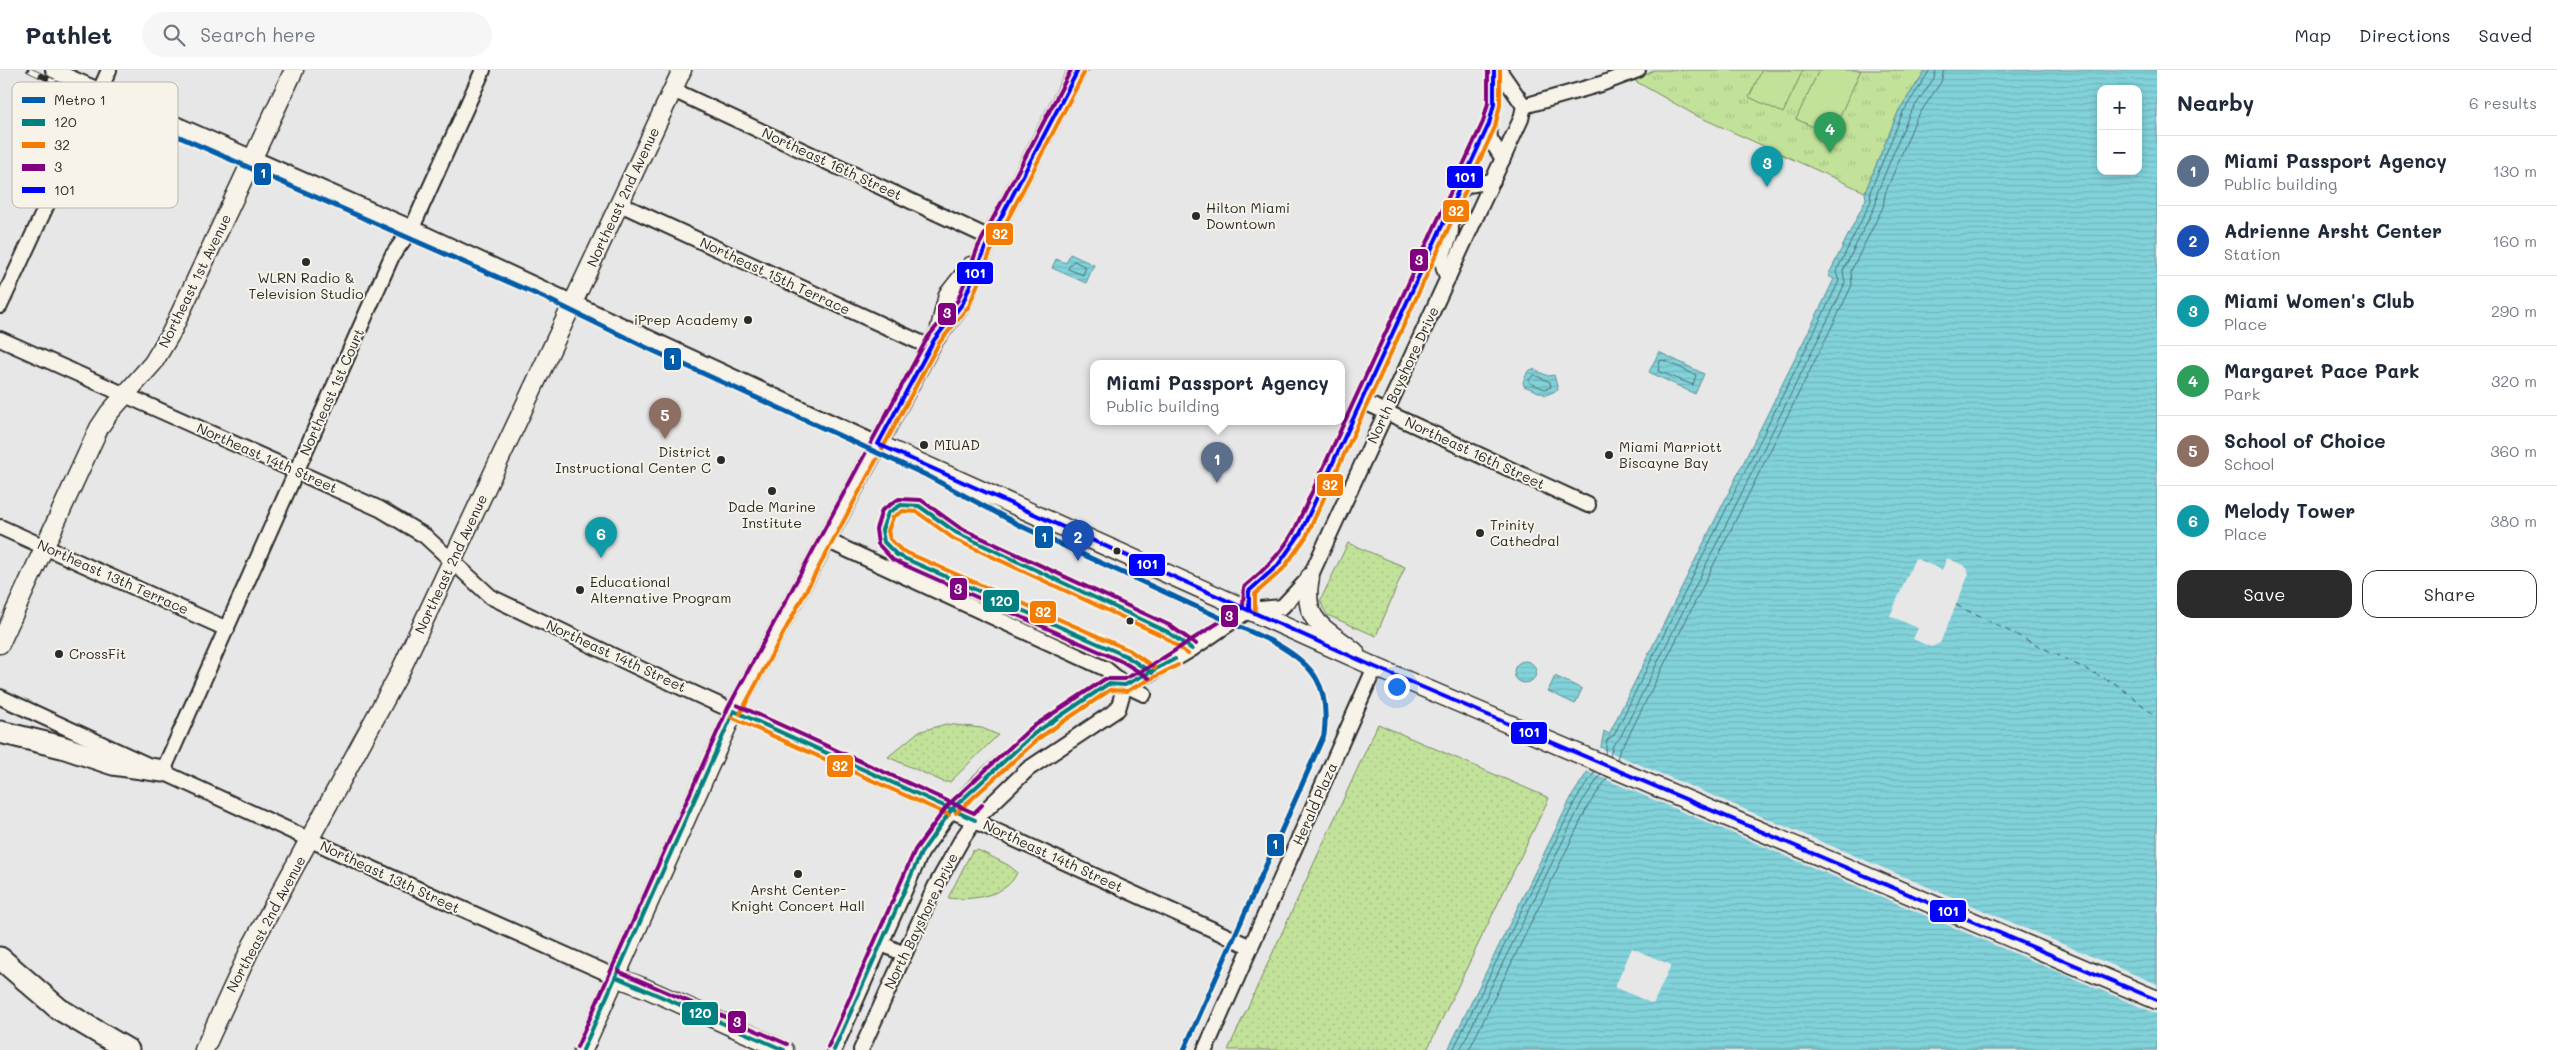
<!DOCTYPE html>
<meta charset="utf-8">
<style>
body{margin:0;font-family:Mali,sans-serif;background:#f6f6f7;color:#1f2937}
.controls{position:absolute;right:15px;top:15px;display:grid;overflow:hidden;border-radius:10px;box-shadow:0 2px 8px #0003}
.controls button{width:45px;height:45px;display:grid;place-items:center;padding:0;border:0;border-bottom:1px solid #e0e1e3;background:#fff;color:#1f2937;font:25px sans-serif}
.you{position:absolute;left:1396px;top:616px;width:18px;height:18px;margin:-12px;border:4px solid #fff;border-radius:50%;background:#1a73e8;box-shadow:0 0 0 8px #1a73e833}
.badge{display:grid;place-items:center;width:32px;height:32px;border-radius:50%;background:#2b2b2b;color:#fff;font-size:16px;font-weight:700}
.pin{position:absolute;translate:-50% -41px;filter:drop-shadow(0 1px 2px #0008)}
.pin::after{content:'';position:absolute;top:26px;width:18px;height:15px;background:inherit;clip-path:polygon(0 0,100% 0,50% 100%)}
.popup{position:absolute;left:1090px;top:290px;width:255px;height:65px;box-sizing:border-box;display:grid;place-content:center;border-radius:10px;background:#fff;filter:drop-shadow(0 1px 4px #0005);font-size:16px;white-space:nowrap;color:#747a83}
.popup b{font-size:19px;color:#1f2937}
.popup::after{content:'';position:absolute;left:50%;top:100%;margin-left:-10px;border:10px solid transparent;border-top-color:#fff}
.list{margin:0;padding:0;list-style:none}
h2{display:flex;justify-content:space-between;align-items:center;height:65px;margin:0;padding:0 20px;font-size:21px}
h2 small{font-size:16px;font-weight:400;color:#747a83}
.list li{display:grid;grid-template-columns:32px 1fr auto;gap:15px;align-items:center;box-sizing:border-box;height:70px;padding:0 20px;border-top:1px solid #e0e1e3}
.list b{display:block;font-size:19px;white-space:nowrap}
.list p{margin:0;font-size:16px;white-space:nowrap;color:#747a83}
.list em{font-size:16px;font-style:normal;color:#747a83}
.actions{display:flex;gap:10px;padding:15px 20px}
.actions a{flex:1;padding:11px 0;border:1px solid #2b2b2b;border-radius:15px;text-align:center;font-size:18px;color:#2b2b2b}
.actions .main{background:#2b2b2b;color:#fff}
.icon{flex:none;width:28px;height:28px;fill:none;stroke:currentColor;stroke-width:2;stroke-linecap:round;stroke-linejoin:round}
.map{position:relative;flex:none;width:2157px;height:980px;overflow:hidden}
header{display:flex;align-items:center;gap:30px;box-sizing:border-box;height:70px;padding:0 25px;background:#fff;border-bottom:1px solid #e0e1e3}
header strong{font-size:24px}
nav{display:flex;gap:28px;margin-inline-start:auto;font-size:18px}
.search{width:350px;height:45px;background:#f6f6f7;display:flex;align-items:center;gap:12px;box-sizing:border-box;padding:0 18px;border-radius:28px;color:#747a83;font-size:19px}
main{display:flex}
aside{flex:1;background:#fff}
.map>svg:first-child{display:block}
.grass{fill:url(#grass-dots);stroke:#768662}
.park{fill:url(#park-tufts);stroke:#768662}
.garden{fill:#c2e29a;stroke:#768662}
.water{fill:url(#water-rules);stroke:#5f8f94;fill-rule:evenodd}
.pier{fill:#e8e7e7}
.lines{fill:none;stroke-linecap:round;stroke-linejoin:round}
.shore{stroke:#4d6e71;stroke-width:1}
.ferry{stroke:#405557;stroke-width:1;stroke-dasharray:6 5;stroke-linecap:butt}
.minor-tunnel{stroke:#c2c1c1;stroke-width:14;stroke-dasharray:14 7;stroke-linecap:butt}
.minor-casing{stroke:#2b2b2b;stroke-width:18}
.major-casing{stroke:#2b2b2b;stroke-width:21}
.highway-casing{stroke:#2b2b2b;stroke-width:25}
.minor{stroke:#f7f3e8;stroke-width:14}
.major{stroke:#f7f3e8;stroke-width:18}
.highway{stroke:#f7f3e8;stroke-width:21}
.rail-casing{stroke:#2b2b2b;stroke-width:5.5}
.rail{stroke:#f7f3e8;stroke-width:4;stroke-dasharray:11;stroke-linecap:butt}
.bus-1-casing{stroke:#f7f3e8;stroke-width:8}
.bus-2-casing{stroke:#f7f3e8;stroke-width:8}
.bus-3-casing{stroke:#f7f3e8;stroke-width:8}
.bus-4-casing{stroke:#f7f3e8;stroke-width:8}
.bus-1{stroke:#008080;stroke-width:4}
.bus-2{stroke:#f47c02;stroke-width:4}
.bus-3{stroke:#800080;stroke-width:4}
.bus-4{stroke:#00f;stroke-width:4}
.metro-1-casing{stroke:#f7f3e8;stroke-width:9}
.metro-1{stroke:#005cab;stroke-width:5}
.poi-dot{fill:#2b2b2b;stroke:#f7f3e8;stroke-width:2}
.labels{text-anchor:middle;stroke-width:4;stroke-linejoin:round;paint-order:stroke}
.street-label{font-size:14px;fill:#2b2b2b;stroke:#f7f3e8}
.poi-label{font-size:14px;fill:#2b2b2b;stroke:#f7f3e8;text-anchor:start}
.key{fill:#f7f3e8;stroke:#bab7af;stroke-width:1}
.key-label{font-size:14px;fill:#2b2b2b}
.line-badge{stroke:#f7f3e8;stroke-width:2}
.badge-label{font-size:14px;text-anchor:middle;font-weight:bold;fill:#fff}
</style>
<header>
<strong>Pathlet</strong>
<div class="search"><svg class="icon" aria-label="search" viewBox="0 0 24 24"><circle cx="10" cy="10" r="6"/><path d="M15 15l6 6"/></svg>Search here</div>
<nav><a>Map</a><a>Directions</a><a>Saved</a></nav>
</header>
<main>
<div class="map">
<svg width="2157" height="980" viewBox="0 0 2157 980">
<defs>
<pattern id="grass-dots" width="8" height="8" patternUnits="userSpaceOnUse" patternTransform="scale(1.25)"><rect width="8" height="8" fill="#c2e29a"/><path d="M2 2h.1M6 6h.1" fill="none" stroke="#a7c285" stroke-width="1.8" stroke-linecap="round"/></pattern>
<pattern id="park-tufts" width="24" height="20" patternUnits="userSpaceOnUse" patternTransform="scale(1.25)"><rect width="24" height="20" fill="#c2e29a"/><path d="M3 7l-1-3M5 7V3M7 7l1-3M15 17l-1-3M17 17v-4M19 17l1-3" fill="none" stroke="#a7c285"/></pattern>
<pattern id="water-rules" width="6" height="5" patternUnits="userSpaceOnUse" patternTransform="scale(1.25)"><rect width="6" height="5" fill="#81d2da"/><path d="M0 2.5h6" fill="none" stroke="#70b4bb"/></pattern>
</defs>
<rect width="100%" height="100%" fill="#e8e7e7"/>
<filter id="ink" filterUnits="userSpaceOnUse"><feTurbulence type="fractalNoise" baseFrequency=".02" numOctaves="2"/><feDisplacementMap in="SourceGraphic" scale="10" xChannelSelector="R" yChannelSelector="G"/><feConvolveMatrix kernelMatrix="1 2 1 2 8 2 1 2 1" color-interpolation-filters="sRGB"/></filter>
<g filter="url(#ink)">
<g class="grass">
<path d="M1348,473L1405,497L1376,566L1327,545L1320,531Z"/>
<path d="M946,654L982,658L998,665L950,712H944L888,687L918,662Z"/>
<path d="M1378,654L1549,728L1427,980H1228Z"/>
<path d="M978,780L1008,795L1017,802C1009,826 970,831 948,828L972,781Z"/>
</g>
<path class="park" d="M1654,0H1926L1899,40L1865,122L1695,45L1635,11Z"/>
<g class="garden">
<path d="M1762,0H1803L1783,43L1749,27Z"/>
<path d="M1819,0H1861L1831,65L1796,49Z"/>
</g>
<g class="water">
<path d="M1926,0H2157V980H1448L1572,726L1600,682L1604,661L1609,664L1825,228L1834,209L1828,206L1866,129L1865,122L1899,40ZM2101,19H2138V101H2101Z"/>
<path d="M1070,184L1094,195L1086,213L1052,198L1056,189L1066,193Z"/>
<path d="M1659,282L1704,304L1695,324L1649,302Z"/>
<path d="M1533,299L1548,306L1554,305L1558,320L1546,325L1524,316L1523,312L1528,301Z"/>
<circle cx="1525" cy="602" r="11"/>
<path d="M1555,606L1582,619L1575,634L1548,621Z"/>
</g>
<g class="pier">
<path d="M1915,488L1942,500L1947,488L1965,496L1969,504L1940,573L1931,577L1913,569L1918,558L1890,546Z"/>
<path d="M1598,677L2157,914V944L1586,701Z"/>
<path d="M1632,878L1671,895L1653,934L1615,917Z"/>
</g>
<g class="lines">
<g class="shore">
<path d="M1074,191L1086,197L1083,205L1068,199Z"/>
<path d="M1663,290L1696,305L1693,315L1658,301L1660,291Z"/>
<path d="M1534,305L1550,312L1551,317L1545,319L1530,313L1529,310Z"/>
<path d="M1605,684L1607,670L1614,665L1830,230L1839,211L1836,202L1871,131L1870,122L1903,42L1930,0"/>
<path d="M1610,686L1613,675L1620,668L1836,233L1845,213L1843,201L1876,134L1877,123L1909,45L1934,8L1936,0"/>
<path d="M1617,689L1620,679L1626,671L1842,236L1852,215L1851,201L1883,137L1885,124L1916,49L1941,12L1944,0"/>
<path d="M1453,980L1576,729L1595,702"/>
<path d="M1460,980L1582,732L1601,704"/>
<path d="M1469,980L1588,736L1608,707"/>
</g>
<path class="ferry" d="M1956,535L2116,614L2157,647"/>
<path class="minor-tunnel" d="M87,48L96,29"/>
<defs>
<g id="minor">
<path d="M53,0L412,158L878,374"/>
<path d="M673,20L990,168"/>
<path d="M96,29L109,0"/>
<path d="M1524,36L1601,14L1638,0"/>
<path d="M1489,55L1490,69L1503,89"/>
<path d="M1457,124L1468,115L1493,111"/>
<path d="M620,134L930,277"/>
<path d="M1448,208C1431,177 1460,176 1448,143"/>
<path d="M0,236L87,48"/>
<path d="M0,269L380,439L425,466L491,527L645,601L1251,877"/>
<path d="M1362,331L1588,435"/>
<path d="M0,457L227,559"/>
<path d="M826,470L1106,599L1125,615L1144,624"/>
<path d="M1249,540V521C1271,505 1287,487 1300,464L1489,54L1494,34V0"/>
<path d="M0,627L391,807L616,907"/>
<path d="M163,701L392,186L412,158L483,0"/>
<path d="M880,873L904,884"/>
<path d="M834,980L921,783L952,739L977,714L1035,663L1108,614L1125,615L1152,603L1192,579L1249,540L1282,537L1310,507L1521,49L1524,36L1499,0"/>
<path d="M861,980L935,817L962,769L975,750L1028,699L1118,639L1125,615"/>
<path d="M1205,980L1375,597"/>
</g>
<g id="major">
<path d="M940,258L948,225L971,196"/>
<path d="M878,374L1375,597L2157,930"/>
<path d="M1310,507C1301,552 1324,557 1355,582"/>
<path d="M0,574L99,358L109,343L153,293L171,263L294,0"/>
<path d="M616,907L645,918L784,980"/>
<path d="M204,980L252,875L399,604L682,0"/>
<path d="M583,980L734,641L934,270L963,233L984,180L1078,0"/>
</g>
<g id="highway">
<path d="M0,662L62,677L113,694L163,701"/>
<path d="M0,888L59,939L128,980"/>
</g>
</defs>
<use href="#minor" class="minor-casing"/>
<use href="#major" class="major-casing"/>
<use href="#highway" class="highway-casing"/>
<use href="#minor" class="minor"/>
<use href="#major" class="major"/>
<use href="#highway" class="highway"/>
<defs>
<g id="rail">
<path d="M29,0L57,13"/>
<path d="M21,17L49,30"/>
</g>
</defs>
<use href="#rail" class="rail-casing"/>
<use href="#rail" class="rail"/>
<defs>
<g id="bus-1">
<path d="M1152,603L1126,586L897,485L884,472L882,460L888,443L901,435L919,436L957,463L1166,561L1192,579"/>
<path d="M734,641L975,750"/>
<path d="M616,907L784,980"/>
<path d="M583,980L734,641"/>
<path d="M834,980L921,783L952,739L1035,663L1108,614L1125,615L1175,589"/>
</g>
<g id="bus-2">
<path d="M1255,540V524L1283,499L1306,467L1495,57L1500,35V0"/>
<path d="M1155,598L1129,580L901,480L890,469L888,461L893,447L903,441L917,442L954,469L1163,566L1188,584"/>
<path d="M740,644L939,273L969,236L990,183L1084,3"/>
<path d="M731,647L949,745"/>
<path d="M956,743L1039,668L1110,620L1127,621L1178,595"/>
</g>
<g id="bus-3">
<path d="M1149,608L1123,592L893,490L878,474L876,459L882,440L899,429L921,430L960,458L1169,555L1196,574"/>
<path d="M737,635L974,743L982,735"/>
<path d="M618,901L787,974"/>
<path d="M577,977L728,638L928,267L958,230L978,177L1071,0"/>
<path d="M828,977L915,780L948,735L1031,658L1105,609H1124L1149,597L1243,537L1244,517C1264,500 1281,484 1294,461L1483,52L1488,33V0"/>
</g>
<g id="bus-4">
<path d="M1078,0L984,180L963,233L934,270L878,374L1375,597L2157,930"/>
<path d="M1249,540V521L1278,495L1300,464L1489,54L1494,34V0"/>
</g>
</defs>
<use href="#bus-1" class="bus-1-casing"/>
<use href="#bus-2" class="bus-2-casing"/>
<use href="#bus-3" class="bus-3-casing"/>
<use href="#bus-4" class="bus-4-casing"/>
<use href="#bus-1" class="bus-1"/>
<use href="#bus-2" class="bus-2"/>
<use href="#bus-3" class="bus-3"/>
<use href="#bus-4" class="bus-4"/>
<defs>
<path id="metro-1" d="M57,13L545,228L643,276L926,405L1023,457L1273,572C1315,595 1330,616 1324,665L1184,980"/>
</defs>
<use href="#metro-1" class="metro-1-casing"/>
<use href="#metro-1" class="metro-1"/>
</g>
</g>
<g class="poi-dot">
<circle cx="1196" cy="146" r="5"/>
<circle cx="306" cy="192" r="5"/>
<circle cx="748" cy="250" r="5"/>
<circle cx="924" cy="375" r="5"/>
<circle cx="1609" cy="385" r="5"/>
<circle cx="721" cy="390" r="5"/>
<circle cx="772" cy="421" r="5"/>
<circle cx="1480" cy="463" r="5"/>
<circle cx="1117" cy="481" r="4.5"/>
<circle cx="580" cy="520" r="5"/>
<circle cx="1130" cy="551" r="4.5"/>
<circle cx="59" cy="584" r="5"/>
<circle cx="798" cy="804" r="5"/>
</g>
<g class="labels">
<g class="street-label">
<text transform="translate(832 94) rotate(25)" y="5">Northeast 16th Street</text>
<text transform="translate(623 127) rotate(-65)" y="5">Northeast 2nd Avenue</text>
<text transform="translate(775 206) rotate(25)" y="5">Northeast 15th Terrace</text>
<text transform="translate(195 211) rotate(-64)" y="5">Northeast 1st Avenue</text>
<text transform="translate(1403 305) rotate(-65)" y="5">North Bayshore Drive</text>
<text transform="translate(332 322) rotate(-66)" y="5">Northeast 1st Court</text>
<text transform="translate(1475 383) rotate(25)" y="5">Northeast 16th Street</text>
<text transform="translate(267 388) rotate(24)" y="5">Northeast 14th Street</text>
<text transform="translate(451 494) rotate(-65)" y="5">Northeast 2nd Avenue</text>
<text transform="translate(113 507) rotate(24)" y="5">Northeast 13th Terrace</text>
<text transform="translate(616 586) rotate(25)" y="5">Northeast 14th Street</text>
<text transform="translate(1315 734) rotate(-66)" y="5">Herald Plaza</text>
<text transform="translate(1053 786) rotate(25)" y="5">Northeast 14th Street</text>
<text transform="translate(390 807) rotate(25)" y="5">Northeast 13th Street</text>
<text transform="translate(921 851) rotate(-64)" y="5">North Bayshore Drive</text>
<text transform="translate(266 854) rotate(-62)" y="5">Northeast 2nd Avenue</text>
</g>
<g class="poi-label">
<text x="1206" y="143">Hilton Miami<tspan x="1206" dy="16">Downtown</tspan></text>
<text x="306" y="213" text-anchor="middle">WLRN Radio &amp;<tspan x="306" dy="16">Television Studio</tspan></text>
<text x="738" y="255" text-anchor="end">iPrep Academy</text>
<text x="934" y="380">MIUAD</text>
<text x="1619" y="382">Miami Marriott<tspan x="1619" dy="16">Biscayne Bay</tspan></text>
<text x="711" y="387" text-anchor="end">District<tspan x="711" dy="16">Instructional Center C</tspan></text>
<text x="772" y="442" text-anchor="middle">Dade Marine<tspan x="772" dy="16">Institute</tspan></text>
<text x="1490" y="460">Trinity<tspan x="1490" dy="16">Cathedral</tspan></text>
<text x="590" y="517">Educational<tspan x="590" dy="16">Alternative Program</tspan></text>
<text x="69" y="589">CrossFit</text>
<text x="798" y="825" text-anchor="middle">Arsht Center-<tspan x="798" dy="16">Knight Concert Hall</tspan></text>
</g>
</g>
<rect x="12" y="12" width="166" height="126" rx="8" class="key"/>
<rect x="22" y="27" width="23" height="6" fill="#005cab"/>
<rect x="22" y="49" width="23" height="7" fill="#008080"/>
<rect x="22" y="72" width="23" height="6" fill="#f47c02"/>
<rect x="22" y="94" width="23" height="7" fill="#800080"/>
<rect x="22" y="117" width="23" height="6" fill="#00f"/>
<g class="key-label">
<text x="54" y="35">Metro 1</text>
<text x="54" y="57">120</text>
<text x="54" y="80">32</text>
<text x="54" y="102">3</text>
<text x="54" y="125">101</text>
</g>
<g class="line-badge">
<rect x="253" y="92" width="19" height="24" rx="5" fill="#005cab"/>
<rect x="1446" y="95" width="38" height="24" rx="5" fill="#00f"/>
<rect x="1442" y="129" width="28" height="24" rx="5" fill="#f47c02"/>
<rect x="985" y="152" width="29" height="24" rx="5" fill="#f47c02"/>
<rect x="1409" y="178" width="20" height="24" rx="5" fill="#800080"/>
<rect x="956" y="191" width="38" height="24" rx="5" fill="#00f"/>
<rect x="937" y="232" width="20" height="24" rx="5" fill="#800080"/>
<rect x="663" y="277" width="19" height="24" rx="5" fill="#005cab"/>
<rect x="1316" y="403" width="28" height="24" rx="5" fill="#f47c02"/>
<rect x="1034" y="455" width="20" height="24" rx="5" fill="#005cab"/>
<rect x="1128" y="483" width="38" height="24" rx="5" fill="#00f"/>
<rect x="949" y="507" width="19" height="24" rx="5" fill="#800080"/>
<rect x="982" y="519" width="38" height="24" rx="5" fill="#008080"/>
<rect x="1029" y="530" width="28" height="24" rx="5" fill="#f47c02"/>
<rect x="1220" y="534" width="19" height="24" rx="5" fill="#800080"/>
<rect x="1510" y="651" width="38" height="24" rx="5" fill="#00f"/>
<rect x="826" y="684" width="28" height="24" rx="5" fill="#f47c02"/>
<rect x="1266" y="763" width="19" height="24" rx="5" fill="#005cab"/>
<rect x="1929" y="829" width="38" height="24" rx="5" fill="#00f"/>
<rect x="681" y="931" width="38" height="25" rx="5" fill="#008080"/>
<rect x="727" y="940" width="20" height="24" rx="5" fill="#800080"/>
</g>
<g class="badge-label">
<text x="263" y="108">1</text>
<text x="1465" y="112">101</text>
<text x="1456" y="146">32</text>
<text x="1000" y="169">32</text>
<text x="1419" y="195">3</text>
<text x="975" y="208">101</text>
<text x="947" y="248">3</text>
<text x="672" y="294">1</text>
<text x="1330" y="420">32</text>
<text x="1044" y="472">1</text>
<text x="1147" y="499">101</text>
<text x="958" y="524">3</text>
<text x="1001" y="536">120</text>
<text x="1043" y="547">32</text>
<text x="1229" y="551">3</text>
<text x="1529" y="667">101</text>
<text x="840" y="701">32</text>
<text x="1275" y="779">1</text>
<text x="1948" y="846">101</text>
<text x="700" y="948">120</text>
<text x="737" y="957">3</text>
</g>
</svg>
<div class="controls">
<button>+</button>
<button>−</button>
</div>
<div class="you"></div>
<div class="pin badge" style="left:1217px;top:413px;background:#5c6f8a">1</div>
<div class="popup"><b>Miami Passport Agency</b>Public building</div>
<div class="pin badge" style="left:1078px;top:491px;background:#1a4fb4">2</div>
<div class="pin badge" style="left:1767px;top:117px;background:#0f9aa8">3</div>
<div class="pin badge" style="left:1830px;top:83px;background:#2e9e5b">4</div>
<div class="pin badge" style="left:665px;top:369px;background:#8d6e63">5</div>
<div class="pin badge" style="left:601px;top:488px;background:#0f9aa8">6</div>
</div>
<aside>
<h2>Nearby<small>6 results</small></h2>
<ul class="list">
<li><span class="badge" style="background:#5c6f8a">1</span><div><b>Miami Passport Agency</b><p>Public building</p></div><em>130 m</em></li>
<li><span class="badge" style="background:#1a4fb4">2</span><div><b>Adrienne Arsht Center</b><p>Station</p></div><em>160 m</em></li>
<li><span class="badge" style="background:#0f9aa8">3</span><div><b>Miami Women's Club</b><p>Place</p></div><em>290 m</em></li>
<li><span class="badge" style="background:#2e9e5b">4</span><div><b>Margaret Pace Park</b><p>Park</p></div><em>320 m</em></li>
<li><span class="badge" style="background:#8d6e63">5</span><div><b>School of Choice</b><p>School</p></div><em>360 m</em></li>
<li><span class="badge" style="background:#0f9aa8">6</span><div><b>Melody Tower</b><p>Place</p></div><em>380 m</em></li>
</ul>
<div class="actions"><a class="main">Save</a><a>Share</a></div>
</aside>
</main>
